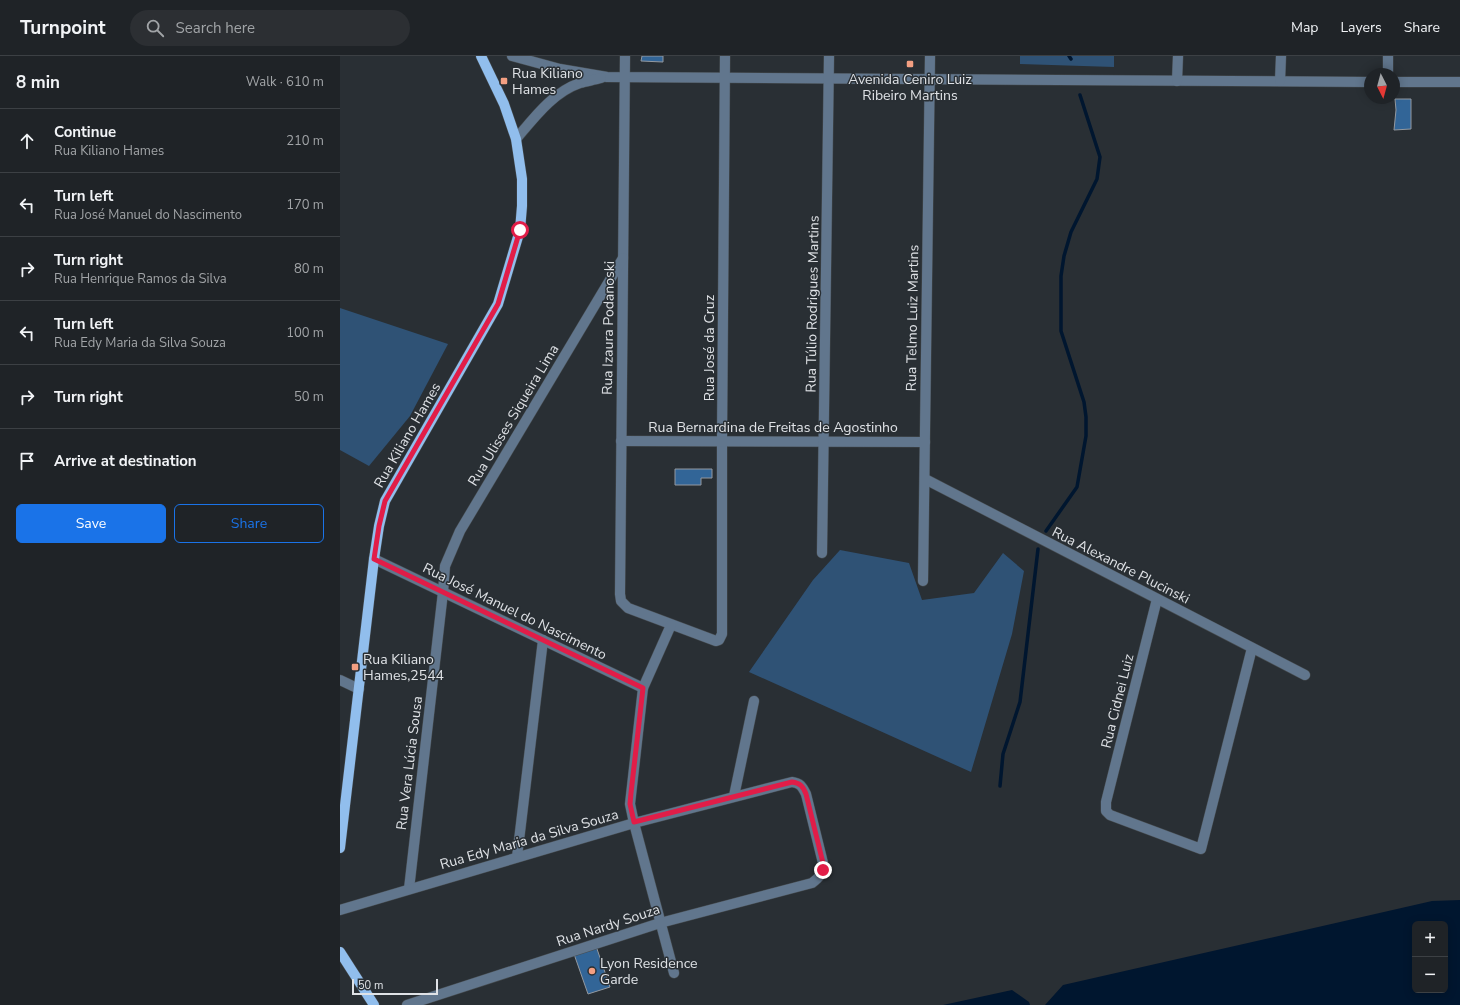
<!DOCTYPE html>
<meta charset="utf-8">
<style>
body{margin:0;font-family:"Nunito Sans",sans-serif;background:#2c2f33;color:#f1f3f6}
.controls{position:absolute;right:12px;bottom:12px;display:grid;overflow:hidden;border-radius:6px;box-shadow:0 2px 10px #0003}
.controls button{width:36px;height:36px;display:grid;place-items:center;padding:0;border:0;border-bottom:1px solid #3c4044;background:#1f2327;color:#f1f3f6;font:20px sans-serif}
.compass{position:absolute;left:1024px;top:12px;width:36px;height:36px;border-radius:50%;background:#1f2327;box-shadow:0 2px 10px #0003;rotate:174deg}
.scale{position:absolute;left:12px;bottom:10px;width:86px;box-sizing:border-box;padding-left:4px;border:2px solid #dfe2e6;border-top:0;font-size:11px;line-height:14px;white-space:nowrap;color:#dfe2e6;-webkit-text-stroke:3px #292f34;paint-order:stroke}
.stop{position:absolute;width:12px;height:12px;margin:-9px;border:3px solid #e11d48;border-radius:50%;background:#fff}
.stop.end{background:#e11d48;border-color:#fff;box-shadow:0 1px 4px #0008}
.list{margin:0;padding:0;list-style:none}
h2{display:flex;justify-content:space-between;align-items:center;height:52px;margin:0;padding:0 16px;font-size:17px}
h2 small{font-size:13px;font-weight:400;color:#a1a4a7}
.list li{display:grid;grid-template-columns:26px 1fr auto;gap:12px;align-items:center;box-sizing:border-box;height:64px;padding:0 16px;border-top:1px solid #3c4044}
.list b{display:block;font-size:15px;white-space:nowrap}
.list p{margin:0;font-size:13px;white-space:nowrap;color:#a1a4a7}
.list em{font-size:13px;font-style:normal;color:#a1a4a7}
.actions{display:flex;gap:8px;padding:12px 16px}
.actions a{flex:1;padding:9px 0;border:1px solid #1a73e8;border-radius:6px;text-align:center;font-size:14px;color:#1a73e8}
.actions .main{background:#1a73e8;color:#fff}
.icon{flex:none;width:22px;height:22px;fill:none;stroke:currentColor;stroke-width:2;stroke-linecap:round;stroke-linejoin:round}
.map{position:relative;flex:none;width:1120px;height:949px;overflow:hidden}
header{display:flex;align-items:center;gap:24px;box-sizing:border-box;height:56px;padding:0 20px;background:#1f2327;border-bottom:1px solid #3c4044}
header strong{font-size:19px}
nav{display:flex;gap:22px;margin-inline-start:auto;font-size:14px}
.search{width:280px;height:36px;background:#2c2f33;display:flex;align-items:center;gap:10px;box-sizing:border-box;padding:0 14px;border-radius:22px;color:#a1a4a7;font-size:15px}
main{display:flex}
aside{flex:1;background:#1f2327}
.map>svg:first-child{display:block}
.green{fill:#2f5275}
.water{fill:#00162f;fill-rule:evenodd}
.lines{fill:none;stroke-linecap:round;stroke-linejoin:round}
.stream{stroke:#00162f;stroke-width:3.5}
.building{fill:#326597;stroke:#9399a0}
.minor-casing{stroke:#464c50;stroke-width:11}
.major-casing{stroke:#464c50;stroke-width:11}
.minor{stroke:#61768d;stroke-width:10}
.major{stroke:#91beed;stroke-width:10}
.route{stroke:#e11d48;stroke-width:5}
.poi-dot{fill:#f39f82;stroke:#292f34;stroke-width:1.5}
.labels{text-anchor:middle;stroke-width:3;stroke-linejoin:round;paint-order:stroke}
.poi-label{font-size:14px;fill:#dfe2e6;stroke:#292f34;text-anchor:start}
.street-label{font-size:14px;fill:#dfe2e6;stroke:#292f34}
</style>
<header>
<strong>Turnpoint</strong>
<div class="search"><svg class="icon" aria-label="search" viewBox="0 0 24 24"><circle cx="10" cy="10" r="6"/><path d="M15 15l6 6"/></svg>Search here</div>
<nav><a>Map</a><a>Layers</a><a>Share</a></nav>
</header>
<main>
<aside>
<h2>8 min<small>Walk · 610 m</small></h2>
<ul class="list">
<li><svg class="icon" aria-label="ahead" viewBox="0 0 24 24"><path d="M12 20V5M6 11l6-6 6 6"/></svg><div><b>Continue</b><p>Rua Kiliano Hames</p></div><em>210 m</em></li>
<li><svg class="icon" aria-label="left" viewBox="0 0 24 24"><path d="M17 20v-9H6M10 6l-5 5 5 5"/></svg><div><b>Turn left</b><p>Rua José Manuel do Nascimento</p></div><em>170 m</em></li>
<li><svg class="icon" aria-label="right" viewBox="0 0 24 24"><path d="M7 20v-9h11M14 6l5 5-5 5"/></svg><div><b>Turn right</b><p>Rua Henrique Ramos da Silva</p></div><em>80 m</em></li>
<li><svg class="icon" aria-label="left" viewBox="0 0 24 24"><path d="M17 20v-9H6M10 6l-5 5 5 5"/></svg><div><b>Turn left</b><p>Rua Edy Maria da Silva Souza</p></div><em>100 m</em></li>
<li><svg class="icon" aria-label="right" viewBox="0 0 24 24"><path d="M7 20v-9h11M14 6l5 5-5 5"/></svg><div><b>Turn right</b></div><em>50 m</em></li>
<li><svg class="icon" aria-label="arrive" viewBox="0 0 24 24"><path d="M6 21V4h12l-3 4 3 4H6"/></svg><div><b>Arrive at destination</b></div></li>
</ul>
<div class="actions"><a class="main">Save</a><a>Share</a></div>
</aside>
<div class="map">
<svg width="1120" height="949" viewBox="0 0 1120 949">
<rect width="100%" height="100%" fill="#292f34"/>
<g class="green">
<path d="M680,0H774V11L680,8Z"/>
<path d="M0,252L108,288L70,360L29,410L0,394Z"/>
<path d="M500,494L569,507L582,544L634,537L663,497L684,515L672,578L631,716L409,616L473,524Z"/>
</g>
<g class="water">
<path d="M1120,844V949H705L723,929L1092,845ZM1075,868H1105V934H1075Z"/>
<path d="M672,934L689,946L690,949H603Z"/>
</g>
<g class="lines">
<g class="stream">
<path d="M729,0L731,3"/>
<path d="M706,475L737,431L746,380V361L744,346L721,275V220L724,200L731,176L757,123L760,101L740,39"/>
<path d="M660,730L663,698L680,646L698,493"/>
</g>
</g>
<g class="building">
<path d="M302,0H323V6L301,5Z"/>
<path d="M1055,43H1071V73L1054,74L1056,54Z"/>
<path d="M335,413H372V422H361V429H335Z"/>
<path d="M256,890L270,931L248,938L234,898Z"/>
</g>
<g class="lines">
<defs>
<g id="minor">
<path d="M172,0L220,13L267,21L1030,26"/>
<path d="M285,0L280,538L281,545L288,552L376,585L379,584L382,578V385L385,0"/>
<path d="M1048,18V0"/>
<path d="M837,25L838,0"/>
<path d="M940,25L941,0"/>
<path d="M1054,26H1120"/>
<path d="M176,83C194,62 213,36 240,27C247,25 254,24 261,22"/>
<path d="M281,385L585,386"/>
<path d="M585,423L965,619"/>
<path d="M482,497L489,0"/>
<path d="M34,503L303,632"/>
<path d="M583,525L590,0"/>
<path d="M817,543L766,746V755L770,759L861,793L912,592"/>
<path d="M331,569L303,632L290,748L294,767L334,917"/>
<path d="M0,624L19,633"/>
<path d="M394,740L414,645"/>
<path d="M177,801L203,584"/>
<path d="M69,833L103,536L105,510L120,475L283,202"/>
<path d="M0,854L294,767L452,726C460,727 462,730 466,738L483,807C483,817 480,821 472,827L320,867L67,949"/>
</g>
<g id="major">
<path d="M0,792L34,503L39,470L45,445L158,248L180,174L182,150V123L176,83L164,48L141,0"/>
<path d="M0,896L34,949"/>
</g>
</defs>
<use href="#minor" class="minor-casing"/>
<use href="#major" class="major-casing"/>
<use href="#minor" class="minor"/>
<use href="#major" class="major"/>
</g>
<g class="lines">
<path class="route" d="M180,174L158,248L45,445L39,470L34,503L303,632L291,737L290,748L294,766L452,726C460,727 463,730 466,738L483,807V814"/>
</g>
<g class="poi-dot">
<rect x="566" y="4" width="8" height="8" rx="2"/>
<rect x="160" y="21" width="8" height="8" rx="2"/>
<rect x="11" y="607" width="8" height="8" rx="2"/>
<circle cx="252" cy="915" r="4"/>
</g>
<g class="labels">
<g class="poi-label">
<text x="172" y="22">Rua Kiliano<tspan x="172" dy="16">Hames</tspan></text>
<text x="570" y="28" text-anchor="middle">Avenida Ceniro Luiz<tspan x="570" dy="16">Ribeiro Martins</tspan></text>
<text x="23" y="608">Rua Kiliano<tspan x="23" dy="16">Hames,2544</tspan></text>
<text x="260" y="912">Lyon Residence<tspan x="260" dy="16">Garde</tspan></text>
</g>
<g class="street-label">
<text transform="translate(472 248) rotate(-89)" y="5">Rua Túlio Rodrigues Martins</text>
<text transform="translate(572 262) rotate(-89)" y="5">Rua Telmo Luiz Martins</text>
<text transform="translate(268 272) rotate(-89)" y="5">Rua Izaura Podanoski</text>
<text transform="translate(369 292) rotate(-90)" y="5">Rua José da Cruz</text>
<text transform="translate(173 359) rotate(-59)" y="5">Rua Ulisses Siqueira Lima</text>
<text x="433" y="376">Rua Bernardina de Freitas de Agostinho</text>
<text transform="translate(67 379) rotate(-60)" y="5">Rua Kiliano Hames</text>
<text transform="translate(781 509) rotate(27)" y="5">Rua Alexandre Plucinski</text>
<text transform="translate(175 555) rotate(26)" y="5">Rua José Manuel do Nascimento</text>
<text transform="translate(777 645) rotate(-76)" y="5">Rua Cidnei Luiz</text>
<text transform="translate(69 707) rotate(-83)" y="5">Rua Vera Lúcia Sousa</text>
<text transform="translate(189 783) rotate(-16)" y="5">Rua Edy Maria da Silva Souza</text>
<text transform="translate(268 869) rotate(-18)" y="5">Rua Nardy Souza</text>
</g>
</g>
</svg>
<div class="controls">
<button>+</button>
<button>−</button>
</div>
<svg class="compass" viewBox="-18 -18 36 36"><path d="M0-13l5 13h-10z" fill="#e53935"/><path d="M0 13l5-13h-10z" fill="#a1a4a7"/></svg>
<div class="scale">50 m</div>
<div class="stop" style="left:180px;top:174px"></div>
<div class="stop end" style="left:483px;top:814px"></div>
</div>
</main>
